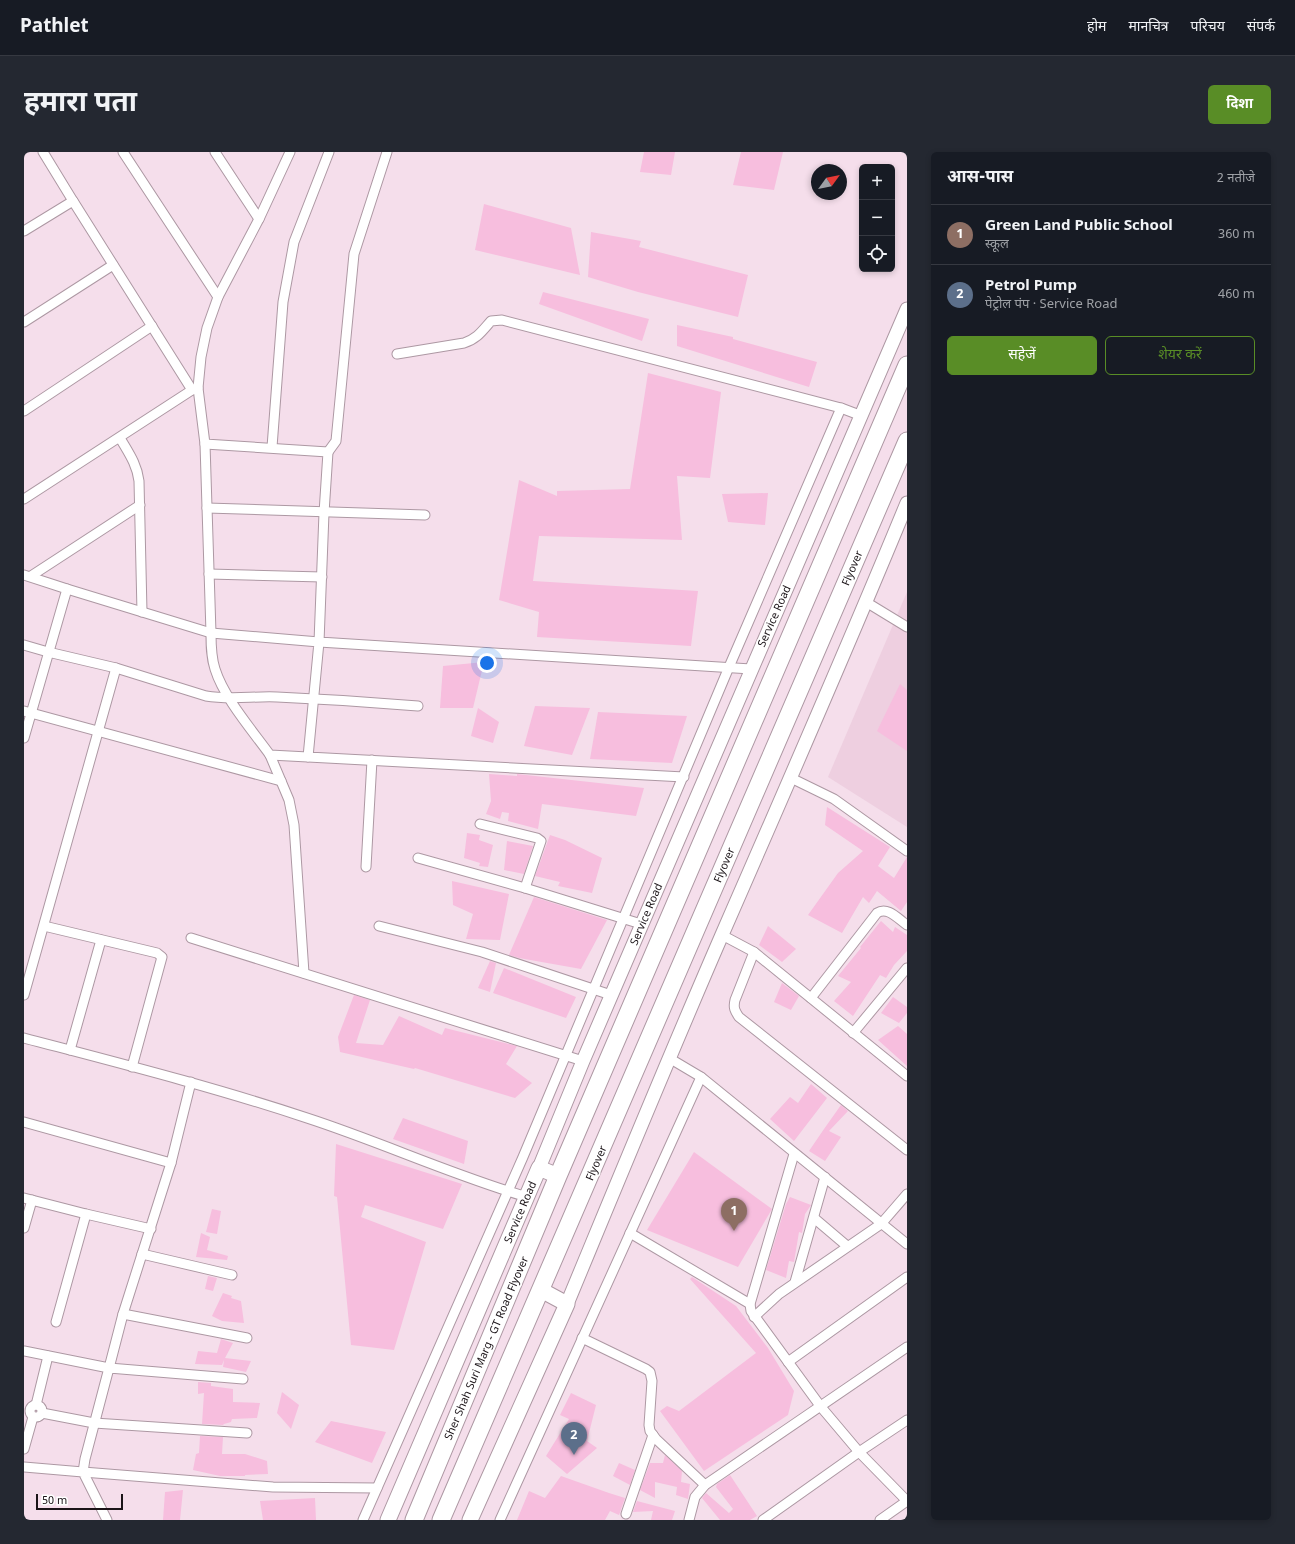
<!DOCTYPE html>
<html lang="hi">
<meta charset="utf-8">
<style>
body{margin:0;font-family:Georgia,"Noto Sans Devanagari",serif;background:#242831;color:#f1f3f6}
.controls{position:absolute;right:12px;top:12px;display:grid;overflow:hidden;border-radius:6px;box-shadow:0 2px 6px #0003}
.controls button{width:36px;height:36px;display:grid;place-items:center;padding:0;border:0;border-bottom:1px solid #363941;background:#171b24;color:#f1f3f6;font:20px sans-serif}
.compass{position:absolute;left:787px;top:12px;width:36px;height:36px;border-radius:50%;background:#171b24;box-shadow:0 2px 6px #0003;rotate:57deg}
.scale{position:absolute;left:12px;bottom:10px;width:87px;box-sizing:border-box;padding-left:4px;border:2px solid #1b1418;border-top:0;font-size:11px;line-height:14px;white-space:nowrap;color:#1b1418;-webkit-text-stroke:3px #fff;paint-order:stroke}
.you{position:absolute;left:463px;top:511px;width:14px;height:14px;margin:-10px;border:3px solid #fff;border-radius:50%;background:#1a73e8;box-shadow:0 0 0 6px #1a73e833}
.badge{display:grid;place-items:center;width:26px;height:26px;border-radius:50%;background:#598d26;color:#fff;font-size:13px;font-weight:700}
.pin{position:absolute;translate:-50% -33px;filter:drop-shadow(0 1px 2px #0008)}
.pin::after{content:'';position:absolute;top:21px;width:14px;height:12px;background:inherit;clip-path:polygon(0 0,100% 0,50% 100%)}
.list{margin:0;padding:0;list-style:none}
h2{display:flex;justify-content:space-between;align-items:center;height:52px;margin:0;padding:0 16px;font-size:17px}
h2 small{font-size:13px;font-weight:400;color:#9ea1a6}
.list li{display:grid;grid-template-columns:26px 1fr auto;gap:12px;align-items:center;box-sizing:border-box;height:60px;padding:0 16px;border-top:1px solid #363941}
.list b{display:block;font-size:15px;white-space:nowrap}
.list p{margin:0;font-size:13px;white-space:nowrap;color:#9ea1a6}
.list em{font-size:13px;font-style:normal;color:#9ea1a6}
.actions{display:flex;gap:8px;padding:12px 16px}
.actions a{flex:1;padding:9px 0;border:1px solid #598d26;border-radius:6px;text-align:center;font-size:14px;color:#598d26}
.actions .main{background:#598d26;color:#fff}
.icon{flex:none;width:22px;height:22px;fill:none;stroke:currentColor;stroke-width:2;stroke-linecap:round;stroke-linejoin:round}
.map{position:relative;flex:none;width:883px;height:1368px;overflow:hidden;border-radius:6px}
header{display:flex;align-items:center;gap:24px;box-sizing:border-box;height:56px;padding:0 20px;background:#171b24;border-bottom:1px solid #363941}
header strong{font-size:19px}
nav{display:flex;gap:22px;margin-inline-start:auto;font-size:14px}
.intro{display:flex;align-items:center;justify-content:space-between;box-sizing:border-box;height:96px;padding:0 24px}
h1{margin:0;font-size:28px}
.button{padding:10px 18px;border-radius:6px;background:#598d26;color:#fff;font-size:14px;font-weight:700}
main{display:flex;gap:24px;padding:0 24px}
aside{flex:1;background:#171b24;border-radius:6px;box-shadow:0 2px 6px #0003}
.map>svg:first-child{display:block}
.built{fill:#eecfe0}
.building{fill:#f7bede}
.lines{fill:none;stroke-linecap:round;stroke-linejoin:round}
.street-casing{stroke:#ad98a3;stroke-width:11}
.secondary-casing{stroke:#ad98a3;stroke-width:15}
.primary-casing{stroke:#ad98a3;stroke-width:17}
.highway-casing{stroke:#ad98a3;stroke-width:19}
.street{stroke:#fff;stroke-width:9}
.secondary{stroke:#fff;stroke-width:13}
.primary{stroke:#fff;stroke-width:15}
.highway{stroke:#fff;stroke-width:17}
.labels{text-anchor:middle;stroke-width:3.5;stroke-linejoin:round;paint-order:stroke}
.street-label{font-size:11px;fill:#1b1418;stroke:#fff}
</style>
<header>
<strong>Pathlet</strong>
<nav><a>होम</a><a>मानचित्र</a><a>परिचय</a><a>संपर्क</a></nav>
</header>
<div class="intro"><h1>हमारा पता</h1><a class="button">दिशा</a></div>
<main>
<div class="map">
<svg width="883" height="1368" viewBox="0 0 883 1368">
<rect width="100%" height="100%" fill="#f5deeb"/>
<path class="built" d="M883,440V675L804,625Z"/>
<g class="building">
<path d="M620,0H651L647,23L616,20Z"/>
<path d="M717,0H759L750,38L709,33Z"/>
<path d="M460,52L547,76L556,123L451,98Z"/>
<path d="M567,80L617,89L615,95L724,123L714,165L614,140L564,125Z"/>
<path d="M519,140L625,167L618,189L515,152Z"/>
<path d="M653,173L709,185V187L793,210L785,235L653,194Z"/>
<path d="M624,221L697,240L686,326L653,324L658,388L515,384L509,429L674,439L667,494L513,485L515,460L475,448L495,328L533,344V339L606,337Z"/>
<path d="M744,341L741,373L704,370L698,342Z"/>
<path d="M460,510L449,556H416L419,514Z"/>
<path d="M876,532L883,538V599L853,579Z"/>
<path d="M511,554L566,556L548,603L500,594Z"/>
<path d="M454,556L475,570L469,591L447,584Z"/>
<path d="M574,560L663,564L648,611L566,607Z"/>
<path d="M465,622L493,624V622L620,636L612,664L518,652L514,677L484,669L485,661L478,660L476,667L462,662L467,649Z"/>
<path d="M803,655L866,695L854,714L870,726L883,705V750L877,759L853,739L845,751L839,745L818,781L784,763L814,721L839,699L801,673Z"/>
<path d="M443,681L456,683L455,688L469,693L464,715L455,714L456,711L440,706Z"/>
<path d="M526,683L541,688L578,706L568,741L534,734L536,730L511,724Z"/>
<path d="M483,689L509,694L500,722L480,718Z"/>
<path d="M428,729L485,742L476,788L442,787L449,762L429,753Z"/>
<path d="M510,745L583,768L557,817L495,806L485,803Z"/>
<path d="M857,769L869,780L871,775L883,783V799L870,813L862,826L856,823L829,864L810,849L827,830L814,824L837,796L836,795Z"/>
<path d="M744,774L772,797L758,810L735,793Z"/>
<path d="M466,809L472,811L466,840L454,836Z"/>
<path d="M480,816L552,845L542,866L469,841Z"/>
<path d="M758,831L775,844L767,858L750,850Z"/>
<path d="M330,843L346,848L332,891L359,893L375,864L418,883L421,876L493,894L482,912L508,931L491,946L391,916L390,917L316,900L314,885Z"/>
<path d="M869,845L883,855V861L875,871L857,861Z"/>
<path d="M874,874L883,882V914L854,888Z"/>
<path d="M787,932L803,946L770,989L746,967L766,945L774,951Z"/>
<path d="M817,953L824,959L805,979L817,985L801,1009L785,999L800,977L802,978L800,977Z"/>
<path d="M379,966L444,989L440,1012L369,987Z"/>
<path d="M312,992L438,1032L419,1077L341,1053L337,1065L402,1090L370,1198L327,1193L313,1045L310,1044Z"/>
<path d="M670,1000L748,1057L714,1115L623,1078Z"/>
<path d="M766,1045L787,1053L781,1062L778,1081L775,1080L770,1110L765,1109L762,1126L742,1118L762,1052Z"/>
<path d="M188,1057L197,1059L193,1082L182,1080Z"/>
<path d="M177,1081L186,1085L183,1098L204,1104L203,1108L172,1105Z"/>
<path d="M184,1124L193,1126L189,1139L181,1137Z"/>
<path d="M668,1125L712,1154L744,1196L770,1239L764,1263L680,1319L636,1259L643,1254L655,1259L732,1201L666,1127Z"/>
<path d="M199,1141L208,1144L207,1146L217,1149L220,1171L198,1169L188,1164Z"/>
<path d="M197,1187L209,1191L201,1206L227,1209L222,1220L199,1215L200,1208L198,1213L171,1212L174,1199L193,1201Z"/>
<path d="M174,1230L187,1231V1234L209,1237V1250L236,1251L233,1266L208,1267L207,1270L200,1272L199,1273L178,1272L180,1241L174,1242Z"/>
<path d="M258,1240L275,1253L267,1277L253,1261Z"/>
<path d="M547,1241L572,1253L563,1289L573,1296L543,1322L522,1304L545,1267L536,1263Z"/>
<path d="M307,1269L362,1280L348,1311L291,1290Z"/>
<path d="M176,1284L199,1285L198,1302H221L243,1309L244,1322L221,1323V1324H196L169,1318L172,1302L175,1301Z"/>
<path d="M641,1303L658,1319L657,1330L666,1332L664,1347L652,1343L653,1335L631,1330V1346L616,1338L626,1311H639Z"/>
<path d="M595,1311L611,1318L606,1333L589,1324Z"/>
<path d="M706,1323L733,1364L726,1368H696L678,1346L682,1341L705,1361L709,1357L692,1335L693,1332Z"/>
<path d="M537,1324L585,1341L601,1346L595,1363L586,1359L581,1368H493L505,1339L521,1346Z"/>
<path d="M159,1338L156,1368H139L141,1340Z"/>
<path d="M291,1346L292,1368H239L236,1349Z"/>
<path d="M613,1349L651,1359L648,1368H627L629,1359L609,1360Z"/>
</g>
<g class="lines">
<defs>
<g id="street">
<path d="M19,0L49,49"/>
<path d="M99,0L194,145"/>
<path d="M191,0L235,67"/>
<path d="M0,79L49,49L168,238"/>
<path d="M0,170L89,113"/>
<path d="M174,236L181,292L304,300L300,361L295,490L727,517"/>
<path d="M817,256L838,264"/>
<path d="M0,259L128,174"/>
<path d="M96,286C104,300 113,312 115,329L118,460"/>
<path d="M181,292L187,481C187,493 187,505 191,517C200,546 228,578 246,603L284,605"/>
<path d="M248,295L259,150L270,90L305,0"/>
<path d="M304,300L312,289L330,102L363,0"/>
<path d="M0,347L168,238L174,236L177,205L183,176L194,145L235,67L266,0"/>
<path d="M183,356L401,363"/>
<path d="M185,422L298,425"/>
<path d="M0,423L43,437L0,586"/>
<path d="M7,424L116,353"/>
<path d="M43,437L187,481L295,490L284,605L660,625"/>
<path d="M842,450L883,475"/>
<path d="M0,493L24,500L92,516L182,544C206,548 229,544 253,545C300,547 347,550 394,554"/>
<path d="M0,559L257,629"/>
<path d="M246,603L265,648L270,673L280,821"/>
<path d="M767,626L810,647L883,699"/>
<path d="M456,672L513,686L517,689L501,736"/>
<path d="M394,706L501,736L617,772"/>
<path d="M342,715L348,608"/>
<path d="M20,774L133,801L138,805L108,915"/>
<path d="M355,774L458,800L587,843"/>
<path d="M698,783L730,800L883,924"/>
<path d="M167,786L559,909"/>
<path d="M730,800L711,848C709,856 711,859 715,865L883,998"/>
<path d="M0,843L92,516"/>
<path d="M787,846L853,761C864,754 874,767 883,773"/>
<path d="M829,881L883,816"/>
<path d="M0,886C95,911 190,935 283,966C357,990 428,1023 503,1045"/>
<path d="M46,898L77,788"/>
<path d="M645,906L677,925L883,1092"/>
<path d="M0,970L147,1011"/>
<path d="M770,1002L726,1152L727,1159L797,1255L835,1300L883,1349L856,1368"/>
<path d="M0,1046L62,1062L127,1077"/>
<path d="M790,1066L823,1094"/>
<path d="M0,1076L8,1048"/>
<path d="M606,1081L726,1152"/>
<path d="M118,1102L208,1123"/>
<path d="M771,1130L801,1025"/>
<path d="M99,1162L223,1186"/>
<path d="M730,1165L755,1142L857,1072L883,1042"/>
<path d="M32,1170L62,1062"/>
<path d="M558,1186L622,1217L626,1220L628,1229L625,1273L626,1279L632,1287L681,1333"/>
<path d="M0,1199L85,1216L99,1162L147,1011L167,930"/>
<path d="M764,1210L883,1125"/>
<path d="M219,1227L85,1216L61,1307L59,1320L249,1335L353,1336"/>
<circle cx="12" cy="1259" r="6"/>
<path d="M12,1253L24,1204"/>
<path d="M18,1261L70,1271L223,1281"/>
<path d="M0,1297L9,1265"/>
<path d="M0,1315L59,1320L83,1368"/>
<path d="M602,1362L629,1283"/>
<path d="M339,1368L499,1005L705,515L817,256L478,168L467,169C458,179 453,187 440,191L373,202"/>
<path d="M476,1368L677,925"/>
<path d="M665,1368L671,1345L681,1333L883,1195"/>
<path d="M739,1368L835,1300L883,1268"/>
</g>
<g id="secondary">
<path d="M515,1016L559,909L883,157"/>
<path d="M543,1152C594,1029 644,907 697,785C760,641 823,497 883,351"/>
</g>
<g id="primary">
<path d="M364,1368L515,1016L534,1024"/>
<path d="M446,1368L543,1152L517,1138"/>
</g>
<g id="highway">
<path d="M390,1368L534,1024L883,213"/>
<path d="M417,1368L883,289"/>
</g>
</defs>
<use href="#street" class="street-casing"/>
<use href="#secondary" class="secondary-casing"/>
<use href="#primary" class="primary-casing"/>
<use href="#highway" class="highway-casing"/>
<use href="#street" class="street"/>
<use href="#secondary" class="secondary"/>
<use href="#primary" class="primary"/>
<use href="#highway" class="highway"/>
</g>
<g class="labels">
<g class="street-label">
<text transform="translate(828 416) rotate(-67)" y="4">Flyover</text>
<text transform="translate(750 464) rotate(-66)" y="4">Service Road</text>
<text transform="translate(700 713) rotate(-67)" y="4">Flyover</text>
<text transform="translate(622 762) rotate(-67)" y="4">Service Road</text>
<text transform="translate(572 1011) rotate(-67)" y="4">Flyover</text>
<text transform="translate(496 1060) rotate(-67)" y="4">Service Road</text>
<text transform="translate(462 1196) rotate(-67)" y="4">Sher Shah Suri Marg - GT Road Flyover</text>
</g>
</g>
</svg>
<div class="controls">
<button>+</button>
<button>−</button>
<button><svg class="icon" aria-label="locate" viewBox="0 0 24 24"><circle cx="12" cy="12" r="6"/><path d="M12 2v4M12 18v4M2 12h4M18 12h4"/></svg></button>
</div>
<svg class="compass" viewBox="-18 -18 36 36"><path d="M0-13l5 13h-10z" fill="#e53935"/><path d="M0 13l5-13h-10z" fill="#9ea1a6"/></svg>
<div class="scale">50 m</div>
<div class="you"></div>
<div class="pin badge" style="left:710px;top:1079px;background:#8d6e63">1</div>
<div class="pin badge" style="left:550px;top:1303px;background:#5c6f8a">2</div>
</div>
<aside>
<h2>आस-पास<small>2 नतीजे</small></h2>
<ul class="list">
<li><span class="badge" style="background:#8d6e63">1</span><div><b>Green Land Public School</b><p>स्कूल</p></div><em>360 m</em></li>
<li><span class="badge" style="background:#5c6f8a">2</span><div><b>Petrol Pump</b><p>पेट्रोल पंप · Service Road</p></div><em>460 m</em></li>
</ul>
<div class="actions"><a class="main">सहेजें</a><a>शेयर करें</a></div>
</aside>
</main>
